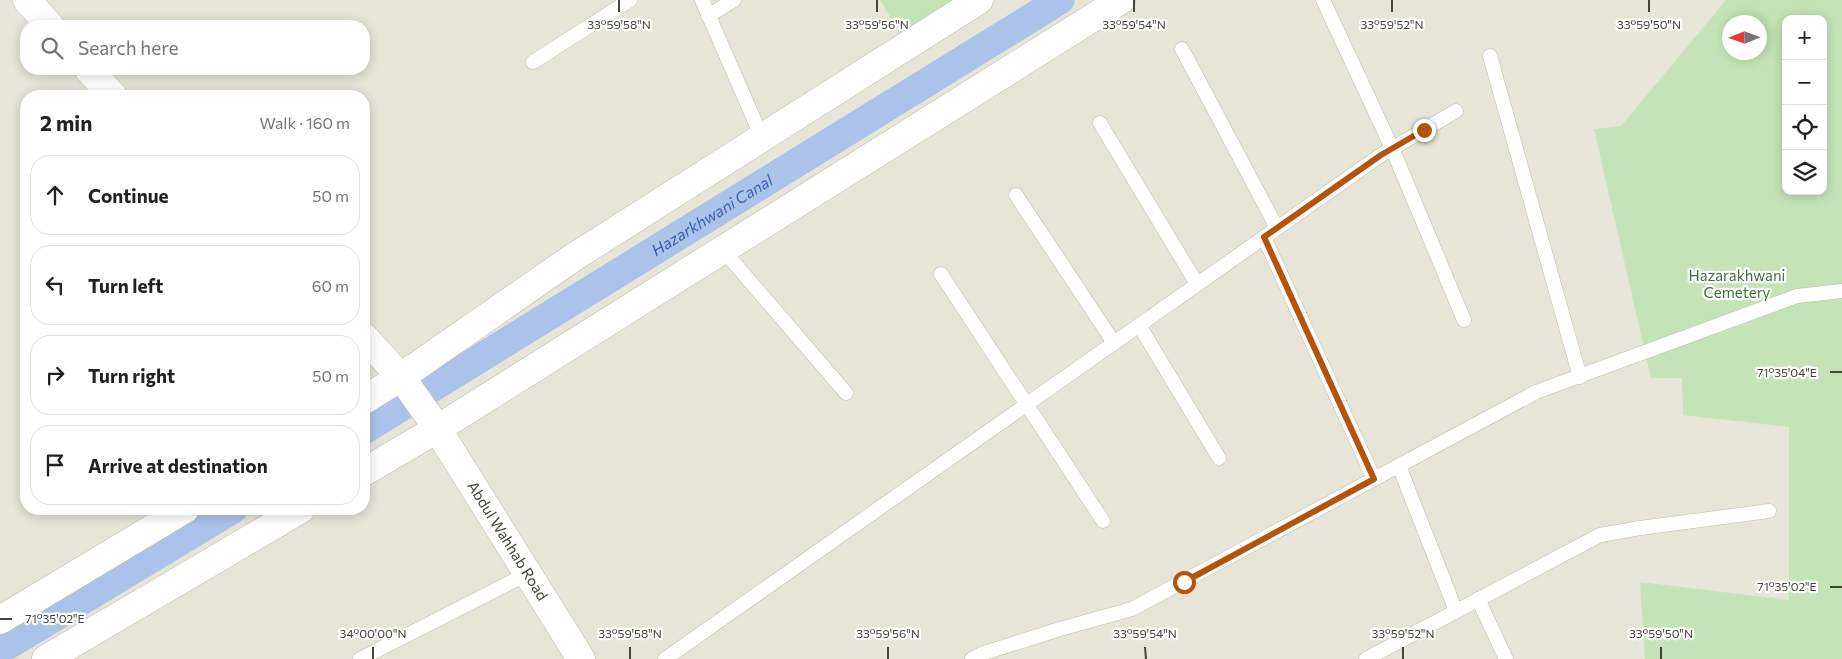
<!DOCTYPE html>
<meta charset="utf-8">
<style>
body{margin:0;font-family:Commissioner,sans-serif;background:#f6f6f6;color:#202124}
.controls{position:absolute;right:15px;top:15px;display:grid;overflow:hidden;border-radius:10px;box-shadow:0 2px 12px #0003}
.controls button{width:45px;height:45px;display:grid;place-items:center;padding:0;border:0;border-bottom:1px solid #e0e0e0;background:#fff;color:#202124;font:25px sans-serif}
.compass{position:absolute;left:1722px;top:15px;width:45px;height:45px;border-radius:50%;background:#fff;box-shadow:0 2px 12px #0003;rotate:269deg}
.stop{position:absolute;width:15px;height:15px;margin:-11px;border:4px solid #b45309;border-radius:50%;background:#fff}
.stop.end{background:#b45309;border-color:#fff;box-shadow:0 1px 5px #0008}
.list{margin:0;padding:0;list-style:none}
h2{display:flex;justify-content:space-between;align-items:center;height:65px;margin:0;padding:0 20px;font-size:21px}
h2 small{font-size:16px;font-weight:400;color:#757577}
.list li{display:grid;grid-template-columns:32px 1fr auto;gap:15px;align-items:center;box-sizing:border-box;height:80px;margin:0 10px 10px;padding:0 10px;border:1px solid #e0e0e0;border-radius:20px}
.list b{display:block;font-size:19px;white-space:nowrap}
.list em{font-size:16px;font-style:normal;color:#757577}
.icon{flex:none;width:28px;height:28px;fill:none;stroke:currentColor;stroke-width:2;stroke-linecap:round;stroke-linejoin:round}
.map{position:relative;flex:none;width:1842px;height:659px;overflow:hidden}
.search{position:absolute;background:#fff;box-shadow:0 2px 12px #0003;left:20px;top:20px;width:350px;height:55px;display:flex;align-items:center;gap:12px;box-sizing:border-box;padding:0 18px;border-radius:20px;color:#757577;font-size:19px}
.panel{position:absolute;background:#fff;box-shadow:0 2px 12px #0003;left:20px;top:90px;width:350px;height:425px;border-radius:20px}
.map>svg:first-child{display:block}
.residential{fill:#e6e5d8;fill-rule:evenodd}
.green{fill:#c5e3b6;fill-rule:evenodd}
.lines{fill:none;stroke-linecap:round;stroke-linejoin:round}
.canal{stroke:#abc3ea;stroke-width:29}
.lane-casing{stroke:#bebbac;stroke-width:15}
.street-casing{stroke:#bebbac;stroke-width:29}
.lane{stroke:#fff;stroke-width:14}
.street{stroke:#fff;stroke-width:28}
.route{stroke:#b45309;stroke-width:6}
.ticks{fill:none;stroke:#464338;stroke-width:2}
.labels{text-anchor:middle;stroke-width:4.5;stroke-linejoin:round;paint-order:stroke}
.park-label{font-size:15px;fill:#3c7231;stroke:#fff}
.street-label{font-size:15px;fill:#464338;stroke:#fff}
.water-label{font-size:16px;font-style:italic;fill:#3b63a8;stroke:#fff}
.ticks-label{font-size:12px;text-anchor:middle;fill:#464338;stroke:#fff;stroke-width:4.5;stroke-linejoin:round;paint-order:stroke}
</style>
<div class="map">
<svg width="1842" height="659" viewBox="0 0 1842 659">
<rect width="100%" height="100%" fill="#f3f2e9"/>
<path class="residential" d="M0,0H1842V659H0ZM1786,19H1823V191H1786ZM1730,22H1760V52H1730ZM26,26H364V69H26ZM26,96H364V509H26Z"/>
<g class="green">
<path d="M880,0H982L907,45Z"/>
<path d="M1726,0H1842V659H1645L1640,582L1789,600V427L1683,415L1682,378H1651L1594,129L1621,126ZM1786,19H1823V191H1786ZM1730,22H1760V52H1730Z"/>
</g>
<g class="lines">
<g class="canal">
<path id="s1" d="M364,430L1060,0"/>
<path d="M0,650L233,509"/>
</g>
<defs>
<g id="lane">
<path d="M702,0L762,138"/>
<path d="M1323,0L1392,148L1464,320"/>
<path d="M708,16L734,0"/>
<path d="M1182,49L1277,228"/>
<path d="M1490,56L1580,377"/>
<path d="M533,62L630,0"/>
<path d="M1100,123L1197,284"/>
<path d="M1016,195L1114,343"/>
<path d="M1264,237L1374,479"/>
<path d="M723,250L846,393"/>
<path d="M941,274L1103,521"/>
<path d="M1139,325L1219,458"/>
<path d="M1399,466L1456,611"/>
<path d="M1478,599L1506,659"/>
<path d="M360,659L527,574"/>
<path d="M665,659L1381,155L1456,111"/>
<path d="M972,659L984,653L1060,629L1132,609L1536,392L1797,296L1842,291"/>
<path d="M1366,659L1600,535L1640,528L1769,511"/>
</g>
<g id="street">
<path d="M27,0L50,26"/>
<path d="M88,69L113,96"/>
<path id="s2" d="M364,337L401,377L433,422L581,659"/>
<path d="M364,400L401,377L574,257L979,0"/>
<path d="M364,472L437,429L1121,0"/>
<path d="M0,620L185,509"/>
<path d="M46,659L301,509"/>
</g>
</defs>
<use href="#lane" class="lane-casing"/>
<use href="#street" class="street-casing"/>
<use href="#lane" class="lane"/>
<use href="#street" class="street"/>
</g>
<g class="lines">
<path class="route" d="M1184,582L1374,479L1264,237L1381,155L1424,130"/>
</g>
<path class="ticks" d="M619,0V12M877,0V12M1134,0V12M1392,0V12M1649,0V12M1830,372H1842M1830,587H1842M0,619H12M373,647V659M630,647V659M888,647V659M1145,647L1146,659M1403,647V659M1661,647V659"/>
<g class="labels">
<g class="park-label">
<text x="1737" y="281">Hazarakhwani<tspan x="1737" dy="17">Cemetery</tspan></text>
</g>
<g class="street-label">
<text dy="5" stroke="none"><textPath href="#s2" startOffset="250">Abdul Wahhab Road</textPath></text>
</g>
<g class="water-label">
<text dy="6" stroke="none"><textPath href="#s1" startOffset="409">Hazarkhwani Canal</textPath></text>
</g>
</g>
<g class="ticks-label">
<text x="619" y="29">33°59'58"N</text>
<text x="877" y="29">33°59'56"N</text>
<text x="1134" y="29">33°59'54"N</text>
<text x="1392" y="29">33°59'52"N</text>
<text x="1649" y="29">33°59'50"N</text>
<text x="1787" y="377">71°35'04"E</text>
<text x="1787" y="591">71°35'02"E</text>
<text x="55" y="623">71°35'02"E</text>
<text x="373" y="638">34°00'00"N</text>
<text x="630" y="638">33°59'58"N</text>
<text x="888" y="638">33°59'56"N</text>
<text x="1145" y="638">33°59'54"N</text>
<text x="1403" y="638">33°59'52"N</text>
<text x="1661" y="638">33°59'50"N</text>
</g>
</svg>
<div class="controls">
<button>+</button>
<button>−</button>
<button><svg class="icon" aria-label="locate" viewBox="0 0 24 24"><circle cx="12" cy="12" r="6"/><path d="M12 2v4M12 18v4M2 12h4M18 12h4"/></svg></button>
<button><svg class="icon" aria-label="layers" viewBox="0 0 24 24"><path d="M12 4l9 5-9 5-9-5zM3 14l9 5 9-5"/></svg></button>
</div>
<svg class="compass" viewBox="-18 -18 36 36"><path d="M0-13l5 13h-10z" fill="#e53935"/><path d="M0 13l5-13h-10z" fill="#757577"/></svg>
<div class="stop" style="left:1184px;top:582px"></div>
<div class="stop end" style="left:1424px;top:130px"></div>
<div class="search"><svg class="icon" aria-label="search" viewBox="0 0 24 24"><circle cx="10" cy="10" r="6"/><path d="M15 15l6 6"/></svg>Search here</div>
<section class="panel">
<h2>2 min<small>Walk · 160 m</small></h2>
<ul class="list">
<li><svg class="icon" aria-label="ahead" viewBox="0 0 24 24"><path d="M12 20V5M6 11l6-6 6 6"/></svg><div><b>Continue</b></div><em>50 m</em></li>
<li><svg class="icon" aria-label="left" viewBox="0 0 24 24"><path d="M17 20v-9H6M10 6l-5 5 5 5"/></svg><div><b>Turn left</b></div><em>60 m</em></li>
<li><svg class="icon" aria-label="right" viewBox="0 0 24 24"><path d="M7 20v-9h11M14 6l5 5-5 5"/></svg><div><b>Turn right</b></div><em>50 m</em></li>
<li><svg class="icon" aria-label="arrive" viewBox="0 0 24 24"><path d="M6 21V4h12l-3 4 3 4H6"/></svg><div><b>Arrive at destination</b></div></li>
</ul>
</section>
</div>
